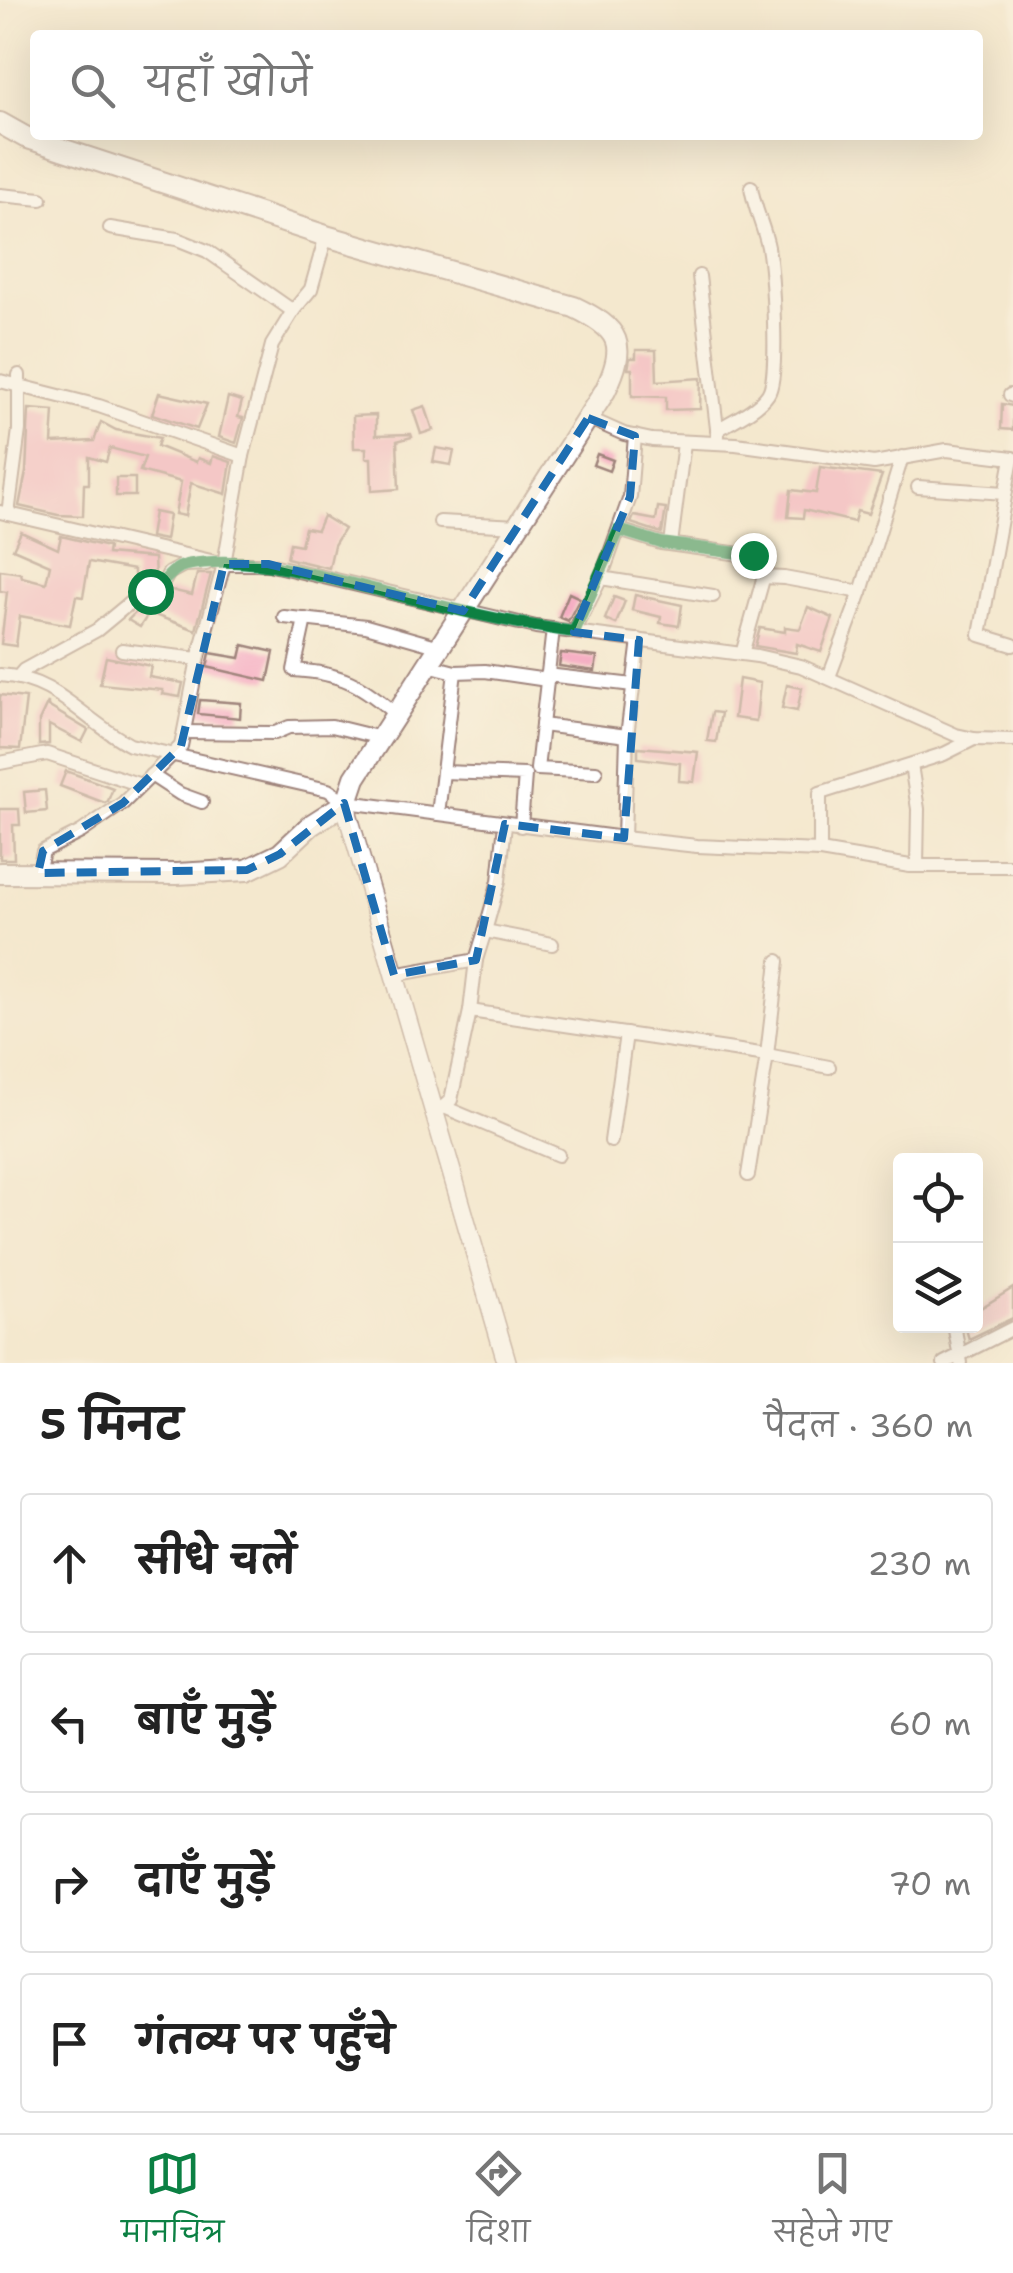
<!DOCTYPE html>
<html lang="hi">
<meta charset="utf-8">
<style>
body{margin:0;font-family:"Shantell Sans","Playpen Sans Deva",sans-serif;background:#f2f2f2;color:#222}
.controls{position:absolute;right:30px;bottom:30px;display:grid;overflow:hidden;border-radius:10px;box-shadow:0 10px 40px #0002}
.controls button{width:90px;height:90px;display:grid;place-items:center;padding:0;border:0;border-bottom:2px solid #e0e0e0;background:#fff;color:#222;font:50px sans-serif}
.stop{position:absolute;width:30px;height:30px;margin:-22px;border:8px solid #0b8043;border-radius:50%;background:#fff}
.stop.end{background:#0b8043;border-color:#fff;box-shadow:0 2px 10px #0008}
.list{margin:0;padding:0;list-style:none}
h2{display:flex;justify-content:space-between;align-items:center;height:130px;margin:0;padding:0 40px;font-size:42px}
h2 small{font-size:32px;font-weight:400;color:#767676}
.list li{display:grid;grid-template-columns:65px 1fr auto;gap:30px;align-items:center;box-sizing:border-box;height:140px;margin:0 20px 20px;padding:0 20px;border:2px solid #e0e0e0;border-radius:10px}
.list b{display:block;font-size:38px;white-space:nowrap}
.list em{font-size:32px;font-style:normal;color:#767676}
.icon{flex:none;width:55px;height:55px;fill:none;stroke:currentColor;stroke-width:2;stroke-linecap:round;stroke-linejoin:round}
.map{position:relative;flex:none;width:1013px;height:1363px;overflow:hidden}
.search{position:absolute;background:#fff;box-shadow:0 10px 40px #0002;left:30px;right:30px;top:30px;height:110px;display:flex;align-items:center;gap:25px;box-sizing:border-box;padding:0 35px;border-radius:10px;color:#767676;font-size:38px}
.sheet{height:770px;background:#fff}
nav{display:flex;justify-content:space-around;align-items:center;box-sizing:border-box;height:140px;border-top:2px solid #e0e0e0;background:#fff;font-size:28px;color:#767676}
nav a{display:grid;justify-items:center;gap:5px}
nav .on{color:#0b8043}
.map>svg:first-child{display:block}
.building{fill:#f49fbc}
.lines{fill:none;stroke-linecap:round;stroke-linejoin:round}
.minor-casing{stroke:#9f847c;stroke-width:16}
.secondary-casing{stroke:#9f847c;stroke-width:21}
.primary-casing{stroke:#9f847c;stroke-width:24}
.minor{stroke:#fff;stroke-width:12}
.secondary{stroke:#fff;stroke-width:18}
.primary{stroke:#fff;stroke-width:20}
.route{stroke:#0b8043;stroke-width:12}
.marked{fill:none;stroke:#1f6fb2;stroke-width:8;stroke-dasharray:20 12;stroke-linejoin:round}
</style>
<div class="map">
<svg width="1013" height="1363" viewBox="0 0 1013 1363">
<rect width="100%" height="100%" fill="#fcf5e5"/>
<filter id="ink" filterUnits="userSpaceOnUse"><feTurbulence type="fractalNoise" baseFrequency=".01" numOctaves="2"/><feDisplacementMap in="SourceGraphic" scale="20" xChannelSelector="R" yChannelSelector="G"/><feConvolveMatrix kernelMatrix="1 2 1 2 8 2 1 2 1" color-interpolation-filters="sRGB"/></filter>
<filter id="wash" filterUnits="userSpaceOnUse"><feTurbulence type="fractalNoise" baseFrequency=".0048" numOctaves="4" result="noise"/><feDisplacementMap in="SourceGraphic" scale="40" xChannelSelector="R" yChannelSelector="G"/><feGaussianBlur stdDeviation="2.25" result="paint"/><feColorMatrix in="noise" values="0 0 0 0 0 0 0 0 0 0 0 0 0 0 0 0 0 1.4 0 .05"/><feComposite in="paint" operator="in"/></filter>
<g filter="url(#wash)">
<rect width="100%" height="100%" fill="#f4e8ce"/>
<g id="blocks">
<g class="building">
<path d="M636,350H656L657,381L701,378L700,409L666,410V397L632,396V369H628L630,358H636Z"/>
<path d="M159,393L207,404L197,429L152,414Z"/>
<path d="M228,397L242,401L238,417L243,418L236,443L219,437Z"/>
<path d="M1002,404L1013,406V430L1001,429Z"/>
<path d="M425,406L433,430L421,434L413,410Z"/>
<path d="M29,409L54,411L52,443L94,441L101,422L116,430L160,438L157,446L196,462L198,458L211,463L213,456L231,462L226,494L191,483L185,516L175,514L181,482L140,471L145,457L110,448L106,462L89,457V484H84L83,516L58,515L19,506L26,472Z"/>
<path d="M376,415V435L411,434L412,437L397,441L399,489L372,491L371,458H366V448H354L353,416Z"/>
<path d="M436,448L454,451L451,465L433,462Z"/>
<path d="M597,454L613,460L609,471L593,465Z"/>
<path d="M820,467L882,475L868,514L857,511L854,522L804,510L803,518L788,517L791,490L816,493Z"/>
<rect x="116" y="478" width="19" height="18"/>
<path d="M658,507L666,508L662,533L631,523L634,516L656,520Z"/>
<path d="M154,512L169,515L165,540L150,537Z"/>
<path d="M323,516L344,529L334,545L329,568L287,558L290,543L301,545L305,528L317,530Z"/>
<path d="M21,532L58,549L61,536L108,547L107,554L154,558L155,577L134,587V570L89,562L83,597L76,596L70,625L20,616L16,646L1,644L7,592L0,591V570L21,573L22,577L46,583L50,565L13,549Z"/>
<path d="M197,574H211L196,630L149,613L140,627L128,620L143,605L171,590L192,595Z"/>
<path d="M569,593L580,598L568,621L559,617Z"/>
<path d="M635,595L682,605L679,626L660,623L661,617L632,610Z"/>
<path d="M614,597L625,601L616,624L605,619Z"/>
<path d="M808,607L833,618L821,652L797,644L796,653L755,646L760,628L785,632V627L800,629Z"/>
<path d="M243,645L274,652L268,681L207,667L210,653L240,658Z"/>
<path d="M561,653L597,657L595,671L559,666Z"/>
<path d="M106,657L151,666L149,677L183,683L180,697L162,694L163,690L100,684Z"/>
<path d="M739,679L760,683L756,721L734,718Z"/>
<path d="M787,685L802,688L797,711L782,708Z"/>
<path d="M0,695L26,698L20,749L0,748Z"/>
<path d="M200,700L241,703L240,718L198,714Z"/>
<path d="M48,702V706L88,730L82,742L49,725V744L39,745V721Z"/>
<path d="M712,712L721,713L716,742L707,741Z"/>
<path d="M638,747L698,752L694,782L679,781L680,763L638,758Z"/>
<path d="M66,771L113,788L108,801L105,803L60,786Z"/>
<path d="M45,790L47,811L26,813L24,792Z"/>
<path d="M0,809H19L20,825H13L14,859H0Z"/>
<path d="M1013,1288V1318L969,1339L965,1326H976V1311Z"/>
</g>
</g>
</g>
<g filter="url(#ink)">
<use href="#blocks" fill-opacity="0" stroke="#9f847c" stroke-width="2.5"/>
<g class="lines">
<defs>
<g id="minor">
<path d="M0,195L41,199"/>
<path d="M699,276L718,437"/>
<path d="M293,311L311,289L326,236"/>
<path d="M0,381L99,406L243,456"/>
<path d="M1010,395L1013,396"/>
<path d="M588,418L624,434L652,440L736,444L874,463L947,450L1013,458"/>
<path d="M717,430C732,421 758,409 768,394C780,377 772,270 768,247C764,227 754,208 751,187"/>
<path d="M1012,458L980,635L1013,645"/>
<path d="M918,487L1005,493"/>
<path d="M0,512L224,564H268L536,627L757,656L801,666L956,735L974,739L1013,740"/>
<path d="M8,514L19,430V375"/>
<path d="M440,522L518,526"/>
<path d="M619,530L661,543L769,558L742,654"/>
<path d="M671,544L684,443"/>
<path d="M763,577L784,578L861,592"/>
<path d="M601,578L713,596"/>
<path d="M284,617L366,626L440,647"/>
<path d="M305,619L294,670C341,673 362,684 396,715"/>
<path d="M553,629L537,769L596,772"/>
<path d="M574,632L601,578L630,497L635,436"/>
<path d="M122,650L198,659"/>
<path d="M428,665L455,672L485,671L547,680"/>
<path d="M0,675C58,679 81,719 130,745L328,790L347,802L624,838L697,846L820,851L910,866H1013"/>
<path d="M547,675L633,685"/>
<path d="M18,677L24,670L97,630L138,596L162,585L169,573L184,565L206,564"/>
<path d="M829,677L861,592L902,457"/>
<path d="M542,725L627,736"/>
<path d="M184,732L275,733L289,727L332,726L381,738"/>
<path d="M0,763L47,754L141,785"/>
<path d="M911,765L918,809L917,866"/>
<path d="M443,772L525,775L521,826"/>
<path d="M151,775L180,794L202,802"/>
<path d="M438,814L455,672"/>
<path d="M624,838L627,736L639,640"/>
<path d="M820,851V793L944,754L974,739"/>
<path d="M38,873L43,851L81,832L123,803L181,746L198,659L224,564L243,456L272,345L293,311L207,251L177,239L110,228"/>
<path d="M485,931L499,881L505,824"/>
<path d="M394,975L476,960L485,931L552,944"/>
<path d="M470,1011L767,1055L829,1067"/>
<path d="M444,1107L558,1155"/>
<path d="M435,1114L451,1100L470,1011L476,960"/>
<path d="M611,1141L626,1034"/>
<path d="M748,1175L767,1055L778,961"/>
<path d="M955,1330L961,1363"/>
<path d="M944,1363L1013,1328"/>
</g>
<path id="secondary" d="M347,802L348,815L507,1363"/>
<path id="primary" d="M0,123L25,137L326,236L574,307C620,329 628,344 605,391L355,778L347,802L311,825L280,854L247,870L177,874L0,873"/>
</defs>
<use href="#minor" class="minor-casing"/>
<use href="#secondary" class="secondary-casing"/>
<use href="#primary" class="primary-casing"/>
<use href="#minor" class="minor"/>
<use href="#secondary" class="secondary"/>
<use href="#primary" class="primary"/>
</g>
</g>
<g class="lines" filter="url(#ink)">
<path class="route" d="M150,591C165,584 170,569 186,565C248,554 310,574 369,588C437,605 505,623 574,632L619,530L661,543L753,555"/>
</g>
<path d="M0 0H1013V1363H0ZM588,418L635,436L630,497L574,632L639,640L624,838L505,824L476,960L394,975L344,803L280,854L247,870L38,873L43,851L123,803L181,746L224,564H268L463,611Z" fill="#f4e8ce" fill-opacity=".55" fill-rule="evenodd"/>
<path class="marked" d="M588,418L635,436L630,497L574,632L639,640L624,838L505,824L476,960L394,975L344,803L280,854L247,870L38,873L43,851L123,803L181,746L224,564H268L463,611Z"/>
</svg>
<div class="controls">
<button><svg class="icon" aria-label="locate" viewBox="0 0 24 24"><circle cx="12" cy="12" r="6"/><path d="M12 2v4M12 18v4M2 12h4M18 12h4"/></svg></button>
<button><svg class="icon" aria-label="layers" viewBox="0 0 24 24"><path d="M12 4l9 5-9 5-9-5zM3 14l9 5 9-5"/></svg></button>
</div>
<div class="stop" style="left:150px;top:591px"></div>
<div class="stop end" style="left:753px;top:555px"></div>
<div class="search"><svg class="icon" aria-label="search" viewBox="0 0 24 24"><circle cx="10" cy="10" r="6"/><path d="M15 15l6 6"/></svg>यहाँ खोजें</div>
</div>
<section class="sheet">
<h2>5 मिनट<small>पैदल · 360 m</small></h2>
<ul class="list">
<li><svg class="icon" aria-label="ahead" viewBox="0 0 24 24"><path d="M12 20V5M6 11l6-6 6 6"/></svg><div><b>सीधे चलें</b></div><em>230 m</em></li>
<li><svg class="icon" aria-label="left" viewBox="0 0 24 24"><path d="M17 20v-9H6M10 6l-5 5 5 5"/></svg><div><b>बाएँ मुड़ें</b></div><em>60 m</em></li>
<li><svg class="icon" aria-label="right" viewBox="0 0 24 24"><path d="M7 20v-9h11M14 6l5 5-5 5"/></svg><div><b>दाएँ मुड़ें</b></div><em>70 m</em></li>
<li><svg class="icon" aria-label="arrive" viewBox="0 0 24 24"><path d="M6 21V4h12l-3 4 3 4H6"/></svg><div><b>गंतव्य पर पहुँचे</b></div></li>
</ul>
</section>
<nav>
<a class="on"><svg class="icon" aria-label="map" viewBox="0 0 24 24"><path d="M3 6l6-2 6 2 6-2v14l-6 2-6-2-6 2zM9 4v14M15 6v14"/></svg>मानचित्र</a>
<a><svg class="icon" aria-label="directions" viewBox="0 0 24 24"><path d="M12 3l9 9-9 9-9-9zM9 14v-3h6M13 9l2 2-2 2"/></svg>दिशा</a>
<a><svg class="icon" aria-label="saved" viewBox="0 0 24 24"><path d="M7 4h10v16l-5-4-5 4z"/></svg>सहेजे गए</a>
</nav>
